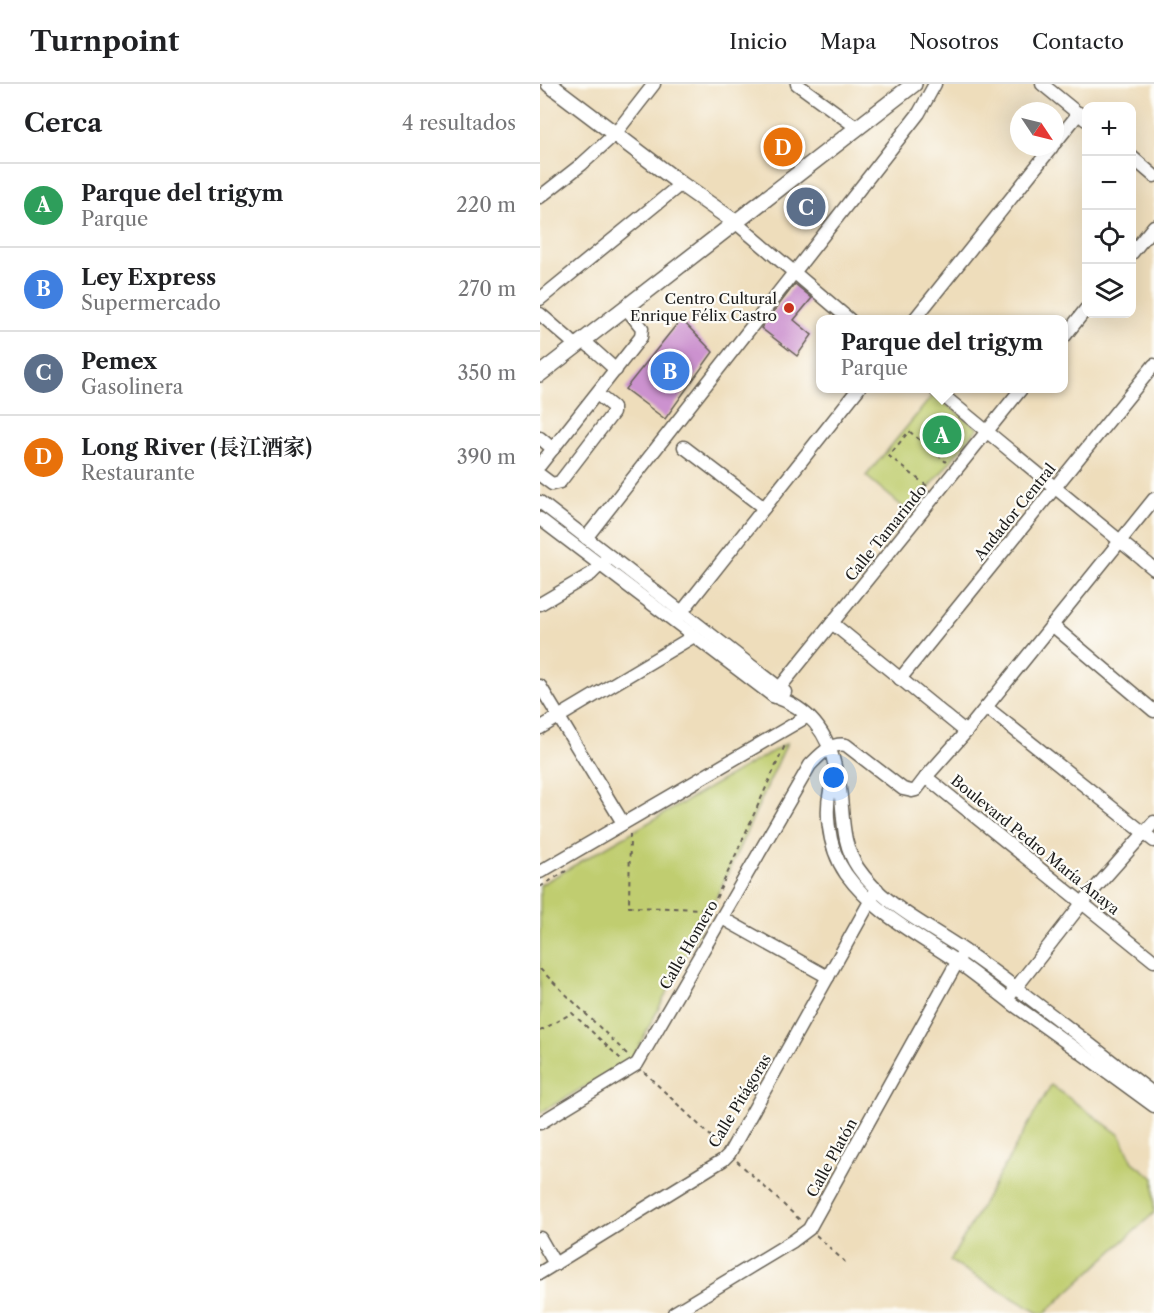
<!DOCTYPE html>
<html lang="es">
<meta charset="utf-8">
<style>
body{margin:0;font-family:"Libre Caslon Text","Noto Serif SC",serif;background:#f2f2f2;color:#202124}
.controls{position:absolute;right:18px;top:18px;display:grid;overflow:hidden;border-radius:12px;box-shadow:0 6px 24px #0002}
.controls button{width:54px;height:54px;display:grid;place-items:center;padding:0;border:0;border-bottom:2px solid #e0e0e0;background:#fff;color:#202124;font:30px sans-serif}
.compass{position:absolute;left:470px;top:18px;width:54px;height:54px;border-radius:50%;background:#fff;box-shadow:0 6px 24px #0002;rotate:125deg}
.you{position:absolute;left:294px;top:694px;width:21px;height:21px;margin:-15px;border:4px solid #fff;border-radius:50%;background:#1a73e8;box-shadow:0 0 0 9px #1a73e833}
.badge{display:grid;place-items:center;width:39px;height:39px;border-radius:50%;background:#7c3aed;color:#fff;font-size:20px;font-weight:700}
.pin{position:absolute;translate:-50% -50%;border:3px solid #fff;box-shadow:0 2px 6px #0006}
.popup{position:absolute;left:276px;top:231px;width:252px;height:78px;box-sizing:border-box;display:grid;place-content:center;border-radius:12px;background:#fff;filter:drop-shadow(0 2px 4px #0005);font-size:20px;white-space:nowrap;color:#757577}
.popup b{font-size:22px;color:#202124}
.popup::after{content:'';position:absolute;left:50%;top:100%;margin-left:-12px;border:12px solid transparent;border-top-color:#fff}
.list{margin:0;padding:0;list-style:none}
h2{display:flex;justify-content:space-between;align-items:center;height:78px;margin:0;padding:0 24px;font-size:26px}
h2 small{font-size:20px;font-weight:400;color:#757577}
.list li{display:grid;grid-template-columns:39px 1fr auto;gap:18px;align-items:center;box-sizing:border-box;height:84px;padding:0 24px;border-top:2px solid #e0e0e0}
.list b{display:block;font-size:22px;white-space:nowrap}
.list p{margin:0;font-size:20px;white-space:nowrap;color:#757577}
.list em{font-size:20px;font-style:normal;color:#757577}
.icon{flex:none;width:33px;height:33px;fill:none;stroke:currentColor;stroke-width:2;stroke-linecap:round;stroke-linejoin:round}
.map{position:relative;flex:none;width:614px;height:1229px;overflow:hidden}
header{display:flex;align-items:center;gap:36px;box-sizing:border-box;height:84px;padding:0 30px;background:#fff;border-bottom:2px solid #e0e0e0}
header strong{font-size:28px}
nav{display:flex;gap:33px;margin-inline-start:auto;font-size:21px}
main{display:flex}
aside{flex:1;background:#fff}
.map>svg:first-child{display:block}
.green{fill:#c0cd6f;stroke:#6e7446;stroke-width:1.5}
.building{fill:#cc92cf}
.lines{fill:none;stroke-linecap:round;stroke-linejoin:round}
.minor-casing{stroke:#666054;stroke-width:15}
.major-casing{stroke:#666054;stroke-width:18}
.path{stroke:#666054;stroke-width:2;stroke-dasharray:4.5 4.5;stroke-linecap:butt}
.minor{stroke:#fff;stroke-width:12}
.major{stroke:#fff;stroke-width:15}
.poi-dot{fill:#c8321e;stroke:#fdfcf7;stroke-width:2}
.labels{text-anchor:middle;stroke-width:4.5;stroke-linejoin:round;paint-order:stroke}
.poi-label{font-size:15px;fill:#1c1c1c;stroke:#fdfcf7;text-anchor:end}
.street-label{font-size:15px;fill:#1c1c1c;stroke:#fdfcf7}
</style>
<header>
<strong>Turnpoint</strong>
<nav><a>Inicio</a><a>Mapa</a><a>Nosotros</a><a>Contacto</a></nav>
</header>
<main>
<aside>
<h2>Cerca<small>4 resultados</small></h2>
<ul class="list">
<li><span class="badge" style="background:#2e9e5b">A</span><div><b>Parque del trigym</b><p>Parque</p></div><em>220 m</em></li>
<li><span class="badge" style="background:#3f7fe0">B</span><div><b>Ley Express</b><p>Supermercado</p></div><em>270 m</em></li>
<li><span class="badge" style="background:#5c6f8a">C</span><div><b>Pemex</b><p>Gasolinera</p></div><em>350 m</em></li>
<li><span class="badge" style="background:#e8710a">D</span><div><b>Long River (長江酒家)</b><p>Restaurante</p></div><em>390 m</em></li>
</ul>
</aside>
<div class="map">
<svg width="614" height="1229" viewBox="0 0 614 1229">
<rect width="100%" height="100%" fill="#fdfcf7"/>
<filter id="ink" filterUnits="userSpaceOnUse"><feTurbulence type="fractalNoise" baseFrequency=".0167" numOctaves="2"/><feDisplacementMap in="SourceGraphic" scale="12" xChannelSelector="R" yChannelSelector="G"/><feConvolveMatrix kernelMatrix="1 2 1 2 8 2 1 2 1" color-interpolation-filters="sRGB"/></filter>
<filter id="wash" filterUnits="userSpaceOnUse"><feTurbulence type="fractalNoise" baseFrequency=".008" numOctaves="4" result="noise"/><feDisplacementMap in="SourceGraphic" scale="24" xChannelSelector="R" yChannelSelector="G"/><feGaussianBlur stdDeviation="1.35" result="paint"/><feColorMatrix in="noise" values="0 0 0 0 0 0 0 0 0 0 0 0 0 0 0 0 0 1.4 0 .05"/><feComposite in="paint" operator="in"/></filter>
<g filter="url(#wash)">
<rect width="100%" height="100%" fill="#edb"/>
<g class="green">
<path d="M393,311L438,344L369,428L326,392Z"/>
<path d="M247,659L174,819L92,975L0,1029V801Z"/>
<path d="M511,1001L580,1051L593,1078L614,1094V1129L505,1229H498L410,1177Z"/>
</g>
<g id="blocks">
<g class="building">
<path d="M255,200L272,214L254,236L272,251L257,272L221,244Z"/>
<path d="M141,235L173,268L125,335L85,305Z"/>
</g>
</g>
</g>
<g filter="url(#ink)">
<use href="#blocks" fill-opacity="0" stroke="#666054" stroke-width="1.5"/>
<g class="lines">
<defs>
<g id="minor">
<path d="M257,0L312,40L318,43"/>
<path d="M502,0L546,36"/>
<path d="M515,59L539,29"/>
<path d="M592,73L614,92"/>
<path d="M0,113L42,80L75,50L114,0"/>
<path d="M195,138L310,236"/>
<path d="M592,169L614,142"/>
<path d="M0,215L141,100"/>
<path d="M0,230L30,256"/>
<path d="M374,236L512,63"/>
<path d="M524,253L546,225"/>
<path d="M44,257L76,286"/>
<path d="M394,304L614,485"/>
<path d="M0,354L13,365"/>
<path d="M144,363L224,424"/>
<path d="M0,381L101,253L102,244L86,224"/>
<path d="M0,391L12,400L20,398L73,329V323L57,310"/>
<path d="M0,418L245,608"/>
<path d="M0,435L233,612C270,624 289,650 296,687C297,693 300,699 300,705C304,732 301,759 318,784C343,821 389,842 425,867C490,912 551,962 614,1010"/>
<path d="M46,454L379,29L395,0"/>
<path d="M0,520L51,490L65,476"/>
<path d="M137,534L319,304"/>
<path d="M292,539L426,648"/>
<path d="M512,541L614,627"/>
<path d="M360,595L614,281"/>
<path d="M0,602L83,739"/>
<path d="M233,612L482,304"/>
<path d="M446,623L614,757"/>
<path d="M0,644L154,552"/>
<path d="M296,691C281,719 288,764 306,790C334,829 378,851 416,877C436,891 455,906 474,921C521,954 568,988 614,1022"/>
<path d="M386,693L614,877"/>
<path d="M0,788L268,632"/>
<path d="M182,834L288,893"/>
<path d="M471,910L543,818L614,738"/>
<path d="M0,1039L97,980L270,681C280,671 291,658 306,661L363,705L372,707L376,706L386,693L426,648L614,415"/>
<path d="M0,1154L15,1180"/>
<path d="M0,1189L183,1076L189,1070L337,805"/>
<path d="M134,1229L253,1157L269,1145L420,873"/>
</g>
<g id="major">
<path d="M9,0L141,100L195,138"/>
<path d="M0,290L374,0"/>
</g>
</defs>
<use href="#minor" class="minor-casing"/>
<use href="#major" class="major-casing"/>
<g class="path">
<path d="M410,336L415,351L407,359L393,353L390,340L397,334L410,336L412,334"/>
<path d="M411,355L419,363"/>
<path d="M387,402L349,372L369,347L406,378"/>
<path d="M90,750L89,823L170,825"/>
<path d="M0,803L26,787"/>
<path d="M155,854L174,819L246,659"/>
<path d="M0,885L90,973"/>
<path d="M0,947L32,929L82,976"/>
<path d="M104,988L180,1061"/>
<path d="M197,1077L261,1137"/>
<path d="M276,1151L305,1178"/>
</g>
<use href="#minor" class="minor"/>
<use href="#major" class="major"/>
</g>
</g>
<circle class="poi-dot" cx="249" cy="224" r="6"/>
<g class="labels">
<g class="poi-label">
<text x="237" y="220">Centro Cultural<tspan x="237" dy="17">Enrique Félix Castro</tspan></text>
</g>
<g class="street-label">
<text transform="translate(475 428) rotate(-51)" y="5">Andador Central</text>
<text transform="translate(346 449) rotate(-51)" y="5">Calle Tamarindo</text>
<text transform="translate(495 761) rotate(39)" y="5">Boulevard Pedro María Anaya</text>
<text transform="translate(149 861) rotate(-60)" y="5">Calle Homero</text>
<text transform="translate(200 1017) rotate(-59)" y="5">Calle Pitágoras</text>
<text transform="translate(292 1074) rotate(-61)" y="5">Calle Platón</text>
</g>
</g>
</svg>
<div class="controls">
<button>+</button>
<button>−</button>
<button><svg class="icon" aria-label="locate" viewBox="0 0 24 24"><circle cx="12" cy="12" r="6"/><path d="M12 2v4M12 18v4M2 12h4M18 12h4"/></svg></button>
<button><svg class="icon" aria-label="layers" viewBox="0 0 24 24"><path d="M12 4l9 5-9 5-9-5zM3 14l9 5 9-5"/></svg></button>
</div>
<svg class="compass" viewBox="-18 -18 36 36"><path d="M0-13l5 13h-10z" fill="#e53935"/><path d="M0 13l5-13h-10z" fill="#757577"/></svg>
<div class="you"></div>
<div class="pin badge" style="left:402px;top:351px;background:#2e9e5b">A</div>
<div class="popup"><b>Parque del trigym</b>Parque</div>
<div class="pin badge" style="left:130px;top:287px;background:#3f7fe0">B</div>
<div class="pin badge" style="left:266px;top:123px;background:#5c6f8a">C</div>
<div class="pin badge" style="left:243px;top:63px;background:#e8710a">D</div>
</div>
</main>
